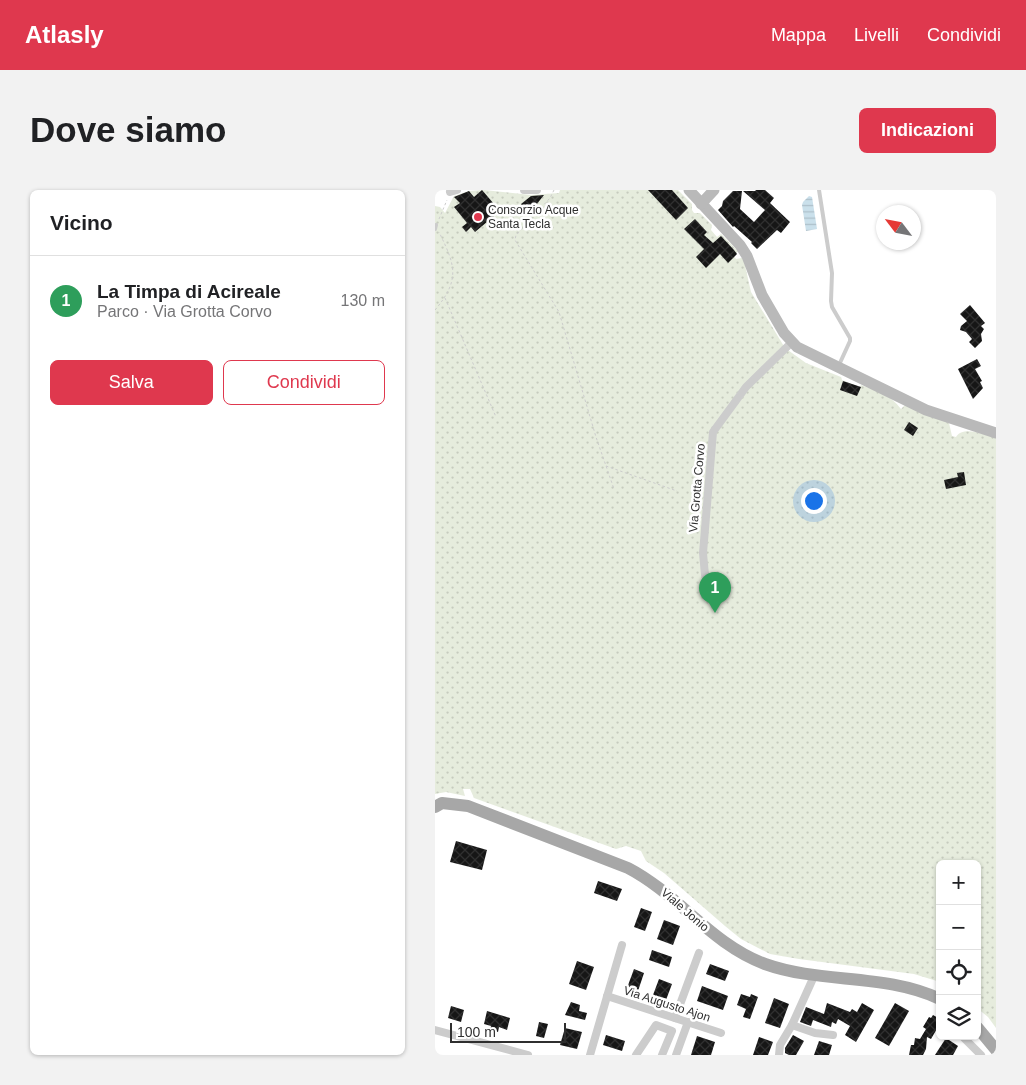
<!DOCTYPE html>
<html lang="it">
<meta charset="utf-8">
<style>
body{margin:0;font-family:Arial,sans-serif;background:#f2f2f2;color:#202124}
.controls{position:absolute;right:15px;bottom:15px;display:grid;overflow:hidden;border-radius:8px;box-shadow:0 1px 4px #0004}
.controls button{width:45px;height:45px;display:grid;place-items:center;padding:0;border:0;border-bottom:1px solid #e0e0e0;background:#fff;color:#202124;font:25px sans-serif}
.compass{position:absolute;left:441px;top:15px;width:45px;height:45px;border-radius:50%;background:#fff;box-shadow:0 1px 4px #0004;rotate:302deg}
.scale{position:absolute;left:15px;bottom:12px;width:116px;box-sizing:border-box;padding-left:5px;border:2px solid #2f2f2f;border-top:0;font-size:14px;line-height:18px;white-space:nowrap;color:#2f2f2f;-webkit-text-stroke:4px #fff;paint-order:stroke}
.you{position:absolute;left:378px;top:310px;width:18px;height:18px;margin:-12px;border:4px solid #fff;border-radius:50%;background:#1a73e8;box-shadow:0 0 0 8px #1a73e833}
.badge{display:grid;place-items:center;width:32px;height:32px;border-radius:50%;background:#df384e;color:#fff;font-size:16px;font-weight:700}
.pin{position:absolute;translate:-50% -41px;filter:drop-shadow(0 1px 2px #0008)}
.pin::after{content:'';position:absolute;top:26px;width:18px;height:15px;background:inherit;clip-path:polygon(0 0,100% 0,50% 100%)}
.list{margin:0;padding:0;list-style:none}
h2{display:flex;justify-content:space-between;align-items:center;height:65px;margin:0;padding:0 20px;font-size:21px}
h2 small{font-size:16px;font-weight:400;color:#757577}
.list li{display:grid;grid-template-columns:32px 1fr auto;gap:15px;align-items:center;box-sizing:border-box;height:90px;padding:0 20px;border-top:1px solid #e0e0e0}
.list b{display:block;font-size:19px;white-space:nowrap}
.list p{margin:0;font-size:16px;white-space:nowrap;color:#757577}
.list em{font-size:16px;font-style:normal;color:#757577}
.actions{display:flex;gap:10px;padding:15px 20px}
.actions a{flex:1;padding:11px 0;border:1px solid #df384e;border-radius:8px;text-align:center;font-size:18px;color:#df384e}
.actions .main{background:#df384e;color:#fff}
.icon{flex:none;width:28px;height:28px;fill:none;stroke:currentColor;stroke-width:2;stroke-linecap:round;stroke-linejoin:round}
.map{position:relative;flex:none;width:561px;height:865px;overflow:hidden;border-radius:8px}
header{display:flex;align-items:center;gap:30px;box-sizing:border-box;height:70px;padding:0 25px;background:#df384e;color:#fff}
header strong{font-size:24px}
nav{display:flex;gap:28px;margin-inline-start:auto;font-size:18px}
.intro{display:flex;align-items:center;justify-content:space-between;box-sizing:border-box;height:120px;padding:0 30px}
h1{margin:0;font-size:35px}
.button{padding:12px 22px;border-radius:8px;background:#df384e;color:#fff;font-size:18px;font-weight:700}
main{display:flex;gap:30px;padding:0 30px}
aside{flex:1;background:#fff;border-radius:8px;box-shadow:0 1px 4px #0004}
.map>svg:first-child{display:block}
.park{fill:url(#park-dots)}
.water{fill:url(#water-rules)}
.building{fill:url(#building-cross-hatch)}
.lines{fill:none;stroke-linecap:round;stroke-linejoin:round}
.path{stroke:#ccc;stroke-width:1;stroke-dasharray:2.5 2.5;stroke-linecap:butt}
.lane{stroke:#ccc;stroke-width:4}
.street{stroke:#ccc;stroke-width:8}
.secondary{stroke:#b9b9b9;stroke-width:11}
.primary{stroke:#a7a7a7;stroke-width:12}
.poi-dot{fill:#df384e;stroke:#fff;stroke-width:2}
.labels{text-anchor:middle;stroke-width:5;stroke-linejoin:round;paint-order:stroke}
.poi-label{font-size:12px;fill:#2f2f2f;stroke:#fff;text-anchor:start}
.street-label{font-size:12px;fill:#2f2f2f;stroke:#fff}
</style>
<header>
<strong>Atlasly</strong>
<nav><a>Mappa</a><a>Livelli</a><a>Condividi</a></nav>
</header>
<div class="intro"><h1>Dove siamo</h1><a class="button">Indicazioni</a></div>
<main>
<aside>
<h2>Vicino<small></small></h2>
<ul class="list">
<li><span class="badge" style="background:#2e9e5b">1</span><div><b>La Timpa di Acireale</b><p>Parco · Via Grotta Corvo</p></div><em>130 m</em></li>
</ul>
<div class="actions"><a class="main">Salva</a><a>Condividi</a></div>
</aside>
<div class="map">
<svg width="561" height="865" viewBox="0 0 561 865">
<defs>
<pattern id="park-dots" width="8" height="8" patternUnits="userSpaceOnUse" patternTransform="scale(1.25)"><rect width="8" height="8" fill="#e6ecdd"/><path d="M2 2h.1M6 6h.1" fill="none" stroke="#c6cbbe" stroke-width="1.8" stroke-linecap="round"/></pattern>
<pattern id="water-rules" width="6" height="5" patternUnits="userSpaceOnUse" patternTransform="scale(1.25)"><rect width="6" height="5" fill="#cae0eb"/><path d="M0 2.5h6" fill="none" stroke="#aec0ca"/></pattern>
<pattern id="building-cross-hatch" width="8" height="8" patternUnits="userSpaceOnUse" patternTransform="scale(1.25)"><rect width="8" height="8" fill="#161616"/><path d="M0 0l8 8M0 8l8-8" fill="none" stroke="#303030"/></pattern>
</defs>
<rect width="100%" height="100%" fill="#fff"/>
<path class="park" d="M49,0L96,5L124,3L125,0H243L257,14V20L259,23H265L277,35L276,40L282,47L286,44L303,61L299,66L301,69L307,68L309,71L316,102L350,158L371,173L406,187L407,190L425,197L426,195C442,201 456,205 466,219L471,214L514,233L517,246L521,247C528,235 550,245 561,247V838L553,827L542,818V674H505V792L479,784L364,769L335,764L306,749L290,736L229,683L211,671L206,661L191,656L181,659L39,608L35,599H28L30,606L11,602L0,604V16L5,17L10,23L19,6L34,1Z"/>
<path class="water" d="M374,6L377,7L382,39L371,41L367,15L368,12Z"/>
<g class="building">
<path d="M47,0L65,21L40,42L36,37L31,42L27,37L32,33L19,17L25,13L19,7L34,1L39,7Z"/>
<path d="M213,0H237L253,18L241,30Z"/>
<path d="M321,0H330L339,8L335,13L355,32L346,43L342,40L322,59L316,53L317,52L299,36L298,37L283,20L287,16L288,11L298,1H307L305,19L319,32L330,20L308,1H320Z"/>
<path d="M109,5L97,20L93,16L90,19L86,14L96,6Z"/>
<path d="M260,29L272,42L269,45L278,53L286,46L299,60L302,64L293,73L285,64L271,78L261,67L269,59L249,39Z"/>
<path d="M535,115L550,133L546,136L549,139L546,144L547,151L540,158L534,152L537,149L531,142L525,140L526,136L532,131L525,124Z"/>
<path d="M542,169L546,176L540,179L547,191L545,192L548,198L538,209L523,179Z"/>
<path d="M408,191L426,197L422,206L405,200Z"/>
<path d="M474,232L483,238L478,246L469,240Z"/>
<path d="M529,282L531,295L511,299L509,290L523,287L522,283Z"/>
<path d="M21,651L52,660L47,680L15,672Z"/>
<path d="M163,691L187,699L182,711L159,703Z"/>
<path d="M206,718L217,722L210,741L199,737Z"/>
<path d="M229,730L245,736L238,755L222,749Z"/>
<path d="M217,760L237,767L234,777L214,770Z"/>
<path d="M142,771L159,777L151,800L134,794Z"/>
<path d="M275,774L294,781L290,791L271,784Z"/>
<path d="M199,779L209,783L203,801L192,798Z"/>
<path d="M224,789L237,794L231,810L218,805Z"/>
<path d="M267,796L293,806L288,820L262,811Z"/>
<path d="M306,804L315,807L316,804L323,807L315,829L308,827L311,819L302,815Z"/>
<path d="M339,808L354,814L345,838L330,833Z"/>
<path d="M136,812L145,815L144,821L152,823L150,830L130,825Z"/>
<path d="M392,813L415,822L417,819L422,822L427,813L439,820L421,852L410,845L415,836L403,829L401,834L397,832L396,837L378,830L376,836L365,832L371,817L389,824Z"/>
<path d="M460,813L474,821L454,856L440,848Z"/>
<path d="M16,816L29,820L26,832L13,828Z"/>
<path d="M52,821L75,828L72,840L64,837L63,842L55,840L56,836L49,834Z"/>
<path d="M498,825L505,829L501,836L503,837L496,849L492,847L491,859L488,865H474L476,855H479L480,848L485,849L491,839L488,837L494,827L496,828Z"/>
<path d="M104,832L113,834L109,848L101,846Z"/>
<path d="M130,838L147,842L142,859L125,855Z"/>
<path d="M171,845L190,851L187,861L168,855Z"/>
<path d="M358,845L369,851L361,865H354L350,863V858Z"/>
<path d="M262,846L280,852L276,865H256Z"/>
<path d="M324,847L338,852L333,865H318Z"/>
<path d="M511,848L523,856L518,865H500Z"/>
<path d="M384,851L397,855L394,865H379Z"/>
</g>
<g class="lines">
<g class="path">
<path d="M119,0L115,8L81,45L80,50L124,122L161,247L179,299"/>
<path d="M4,29L12,10"/>
<path d="M10,108L61,227"/>
<path d="M0,120C26,89 20,75 4,42"/>
<path d="M171,276L242,301"/>
</g>
<g class="lane">
<path d="M384,0L397,83L396,111L397,117L415,148V151L404,175"/>
<path d="M0,39L1,35"/>
</g>
<g class="street">
<path d="M89,0H102"/>
<path d="M15,2L22,0"/>
<path d="M270,385L268,363L278,242L311,197L357,152"/>
<path d="M380,784L357,835L380,843L398,845"/>
<path d="M172,806L286,843"/>
<path d="M240,828L264,763"/>
<path d="M0,840L93,865"/>
<path d="M527,846L546,865"/>
<path d="M155,865L187,755"/>
<path d="M201,865L221,835L237,841L227,865"/>
<path d="M241,865L253,832"/>
<path d="M344,865L345,855L357,835"/>
</g>
<g class="secondary">
<path d="M254,0L305,55L312,66L327,105L349,143L362,157L491,220L561,243"/>
<path d="M266,14L279,0"/>
</g>
<g class="primary">
<path d="M0,617L7,613L33,616L193,678C243,704 276,754 330,774C386,794 450,783 505,809"/>
<path d="M542,837L561,860"/>
</g>
</g>
<circle class="poi-dot" cx="43" cy="27" r="5"/>
<g class="labels">
<g class="poi-label">
<text x="53" y="24">Consorzio Acque<tspan x="53" dy="14">Santa Tecla</tspan></text>
</g>
<g class="street-label">
<text transform="translate(262 298) rotate(-85)" y="4">Via Grotta Corvo</text>
<text transform="translate(250 720) rotate(41)" y="4">Viale Jonio</text>
<text transform="translate(232 814) rotate(18)" y="4">Via Augusto Ajon</text>
</g>
</g>
</svg>
<div class="controls">
<button>+</button>
<button>−</button>
<button><svg class="icon" aria-label="locate" viewBox="0 0 24 24"><circle cx="12" cy="12" r="6"/><path d="M12 2v4M12 18v4M2 12h4M18 12h4"/></svg></button>
<button><svg class="icon" aria-label="layers" viewBox="0 0 24 24"><path d="M12 4l9 5-9 5-9-5zM3 14l9 5 9-5"/></svg></button>
</div>
<svg class="compass" viewBox="-18 -18 36 36"><path d="M0-13l5 13h-10z" fill="#e53935"/><path d="M0 13l5-13h-10z" fill="#757577"/></svg>
<div class="scale">100 m</div>
<div class="you"></div>
<div class="pin badge" style="left:280px;top:423px;background:#2e9e5b">1</div>
</div>
</main>
